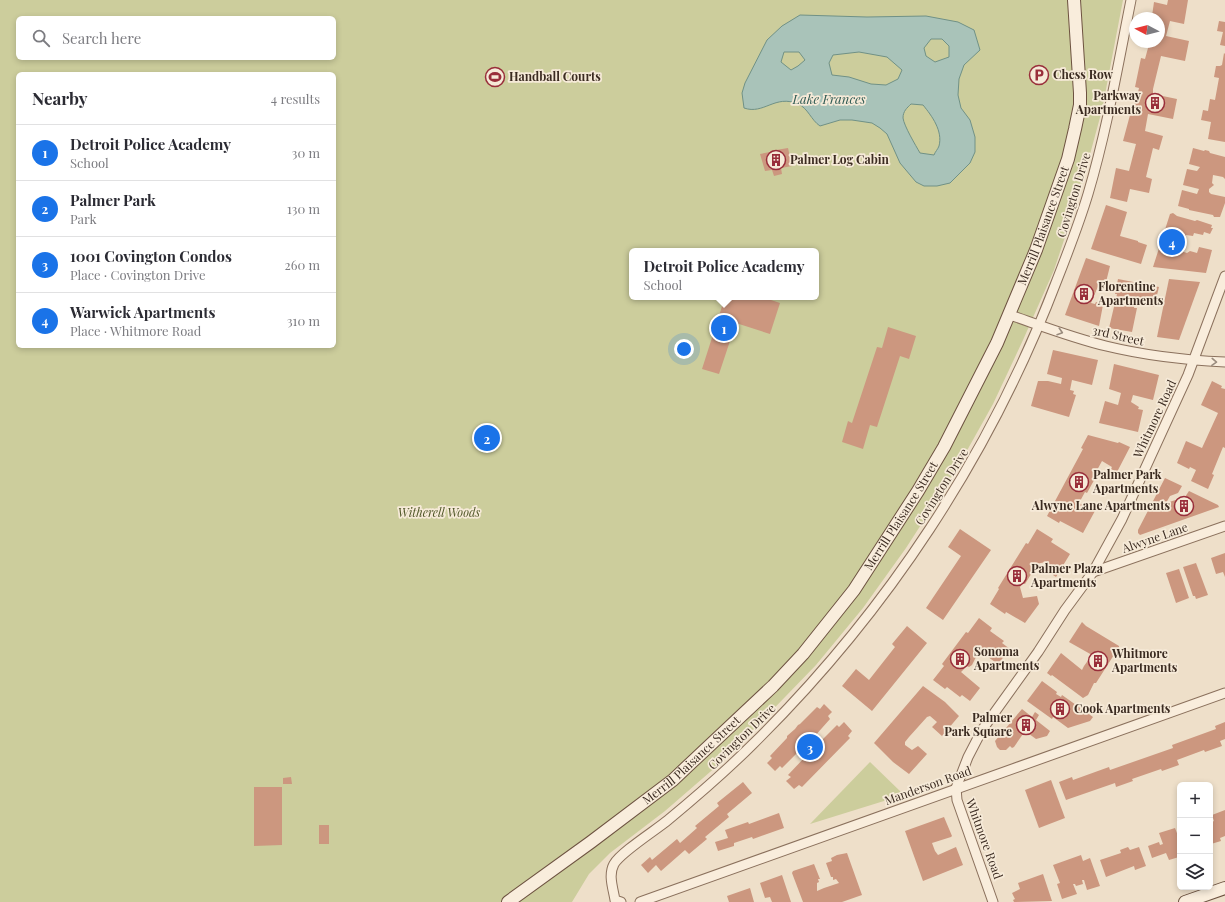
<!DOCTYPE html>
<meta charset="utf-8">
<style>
body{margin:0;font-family:"Playfair Display",serif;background:#f2f2f3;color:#2b2b33}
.controls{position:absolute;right:12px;bottom:12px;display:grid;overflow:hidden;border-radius:6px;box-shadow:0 2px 6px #0003}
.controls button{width:36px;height:36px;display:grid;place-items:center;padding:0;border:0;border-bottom:1px solid #e1e1e2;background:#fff;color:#2b2b33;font:20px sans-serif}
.compass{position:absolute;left:1129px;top:12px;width:36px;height:36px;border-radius:50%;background:#fff;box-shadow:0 2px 6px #0003;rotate:277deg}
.you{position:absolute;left:684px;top:349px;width:14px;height:14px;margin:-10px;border:3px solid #fff;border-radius:50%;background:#1a73e8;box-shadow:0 0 0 6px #1a73e833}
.badge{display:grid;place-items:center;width:26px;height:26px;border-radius:50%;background:#1a73e8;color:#fff;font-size:13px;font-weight:700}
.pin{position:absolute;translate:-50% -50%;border:2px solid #fff;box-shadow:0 1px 4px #0006}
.popup{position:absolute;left:629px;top:248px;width:190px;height:52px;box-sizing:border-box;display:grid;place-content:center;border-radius:6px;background:#fff;filter:drop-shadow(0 1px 3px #0005);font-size:13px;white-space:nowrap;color:#7c7c81}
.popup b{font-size:15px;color:#2b2b33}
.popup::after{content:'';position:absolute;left:50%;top:100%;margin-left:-8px;border:8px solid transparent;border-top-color:#fff}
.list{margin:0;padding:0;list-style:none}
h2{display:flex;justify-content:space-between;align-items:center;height:52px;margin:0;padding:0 16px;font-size:17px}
h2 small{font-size:13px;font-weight:400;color:#7c7c81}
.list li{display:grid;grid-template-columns:26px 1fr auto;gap:12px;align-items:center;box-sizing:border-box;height:56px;padding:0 16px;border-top:1px solid #e1e1e2}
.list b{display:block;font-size:15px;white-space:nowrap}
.list p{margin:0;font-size:13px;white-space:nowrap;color:#7c7c81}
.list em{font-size:13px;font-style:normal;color:#7c7c81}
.icon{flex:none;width:22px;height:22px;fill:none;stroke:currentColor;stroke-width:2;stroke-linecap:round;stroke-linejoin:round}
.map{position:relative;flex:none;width:1225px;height:902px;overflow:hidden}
.search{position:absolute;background:#fff;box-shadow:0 2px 6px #0003;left:16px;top:16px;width:320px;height:44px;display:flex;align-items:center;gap:10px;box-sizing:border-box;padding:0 14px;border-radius:6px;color:#7c7c81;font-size:15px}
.panel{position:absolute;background:#fff;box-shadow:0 2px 6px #0003;left:16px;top:72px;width:320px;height:276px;border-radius:6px}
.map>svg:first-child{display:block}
.green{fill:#cccd9c;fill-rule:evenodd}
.water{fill:#a9c3b9;stroke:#709186;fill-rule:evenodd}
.building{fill:#cc977f}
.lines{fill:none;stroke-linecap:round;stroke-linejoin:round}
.street-casing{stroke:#8b715d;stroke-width:11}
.secondary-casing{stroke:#6d5240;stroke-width:14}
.street{stroke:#f9eddc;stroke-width:9}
.secondary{stroke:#f9eddc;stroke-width:12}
.oneway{stroke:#9a8c7e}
.labels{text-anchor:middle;stroke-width:3.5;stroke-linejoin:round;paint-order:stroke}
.poi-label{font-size:12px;font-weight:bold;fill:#3b2b21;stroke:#f6ead8;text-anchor:start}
.street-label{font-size:12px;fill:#3b2b21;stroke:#f6ead8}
.park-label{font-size:12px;font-style:italic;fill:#505728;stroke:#f6ead8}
.water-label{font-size:13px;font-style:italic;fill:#305b54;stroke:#f6ead8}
</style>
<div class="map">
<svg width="1225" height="902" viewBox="0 0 1225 902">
<rect width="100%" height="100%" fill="#eedfc9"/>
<g class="green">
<path d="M0,0H1123L1102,110L1079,195L1054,270L1023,340L993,404L955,472L906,548L863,608L816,665L725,759L665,811L610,853L589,874L572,902H0ZM18,18H334V58H18ZM18,74H334V346H18ZM632,251H816V297H632Z"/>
<path d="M870,762L902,793L900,796L810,824Z"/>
</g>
<path class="water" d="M800,15L867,17L926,16L958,22L974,30L980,50L964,65L959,79L958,95L961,108L970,120L975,137V152L970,163L950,183L937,186H924L916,182L900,163L887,134L880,128L872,123L852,120H840L820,126C811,120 808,108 798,104C775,94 764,115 744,108L742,93L745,83L767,40L782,26ZM931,39H942L949,46V57L935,62L926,56L924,48ZM799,52L805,60L798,66L791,70L781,62L784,52ZM859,52L887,57L902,70L898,79L886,85L871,84L849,77L832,75L829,63L833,55ZM911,104L923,105C932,116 943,131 939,146C938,149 935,152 934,155L920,153C916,146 904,126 903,118C903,111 907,108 911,104Z"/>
<g class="building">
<path d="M1168,0H1188L1184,24L1170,21L1166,36L1189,41L1185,61L1161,56L1153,89V94L1177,99L1173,119L1148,114L1145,131L1163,136L1159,150L1153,148L1146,177L1152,179L1149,193L1130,189L1127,202L1110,198L1116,168L1129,171L1136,144L1123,141L1130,115L1133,116L1135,97H1137L1139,88L1135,87L1141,58L1145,59L1148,48H1146L1147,42H1159V18H1152V16L1154,2L1167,5Z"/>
<path d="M1219,21L1225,22V46L1220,45L1223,32L1217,31Z"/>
<path d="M1224,53L1225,54V142L1208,139L1211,122L1201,120L1203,110L1208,111L1210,99L1215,100L1219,78L1214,77L1216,66H1220L1222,65Z"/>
<path d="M788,148L792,166L781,168L782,174L774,176L772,170L765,171L760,154L770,152V151Z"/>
<path d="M1193,148L1204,151L1205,150L1209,151L1210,153L1225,157V179L1223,177L1213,175L1212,183L1214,185L1209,189V192L1211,194L1225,197V203L1220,217H1214L1213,215L1189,210V209L1178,206L1182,190L1197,194L1199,189L1183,185L1187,169L1197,171L1200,167L1189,164Z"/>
<path d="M1106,205L1127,212L1120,236L1138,241V242L1147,245L1141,264L1091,249Z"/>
<path d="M1173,213L1177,216L1195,221L1197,220L1212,225L1211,228H1213L1210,234L1204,232L1203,235L1194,233L1193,236L1186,235L1181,251L1187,253L1190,251L1197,253L1199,247L1212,250L1206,273L1153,267L1170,214Z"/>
<path d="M1086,258L1110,266L1105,286L1099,284L1091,303L1095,304L1096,302L1103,305L1099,326L1065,315Z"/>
<path d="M1118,279L1159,287L1154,307L1135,303L1134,308H1137L1132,332L1109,328L1117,294H1115Z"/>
<path d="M1169,279L1200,282L1179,340L1157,337Z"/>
<path d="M725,297H762L780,303L770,334L736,323L719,374L702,369Z"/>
<path d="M888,327L916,336L909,359L900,356L877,427L870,425L863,449L842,442L848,421L852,423L877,347L882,348Z"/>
<path d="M1053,350L1098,360L1092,385L1072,380L1070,390L1074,391L1073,394L1076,395L1069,417L1031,406L1038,381H1048L1061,384L1062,378L1047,374Z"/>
<path d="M1114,364L1159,375L1153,400L1133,395L1131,402L1139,407L1138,409L1143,410L1138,432L1099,423L1105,401L1118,405L1121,393L1109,389Z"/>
<path d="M1212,381L1222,386L1221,388L1225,389V448L1223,447L1212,474L1214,475L1208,489L1191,481L1196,470L1190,467L1189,469L1177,463L1186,441L1202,448L1218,413L1201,405Z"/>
<path d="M1088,435L1118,443L1119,442L1130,447L1117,472L1111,469L1112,467L1102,461L1096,472L1098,473L1087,493L1085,492L1079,503L1090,509L1091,507L1096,509L1083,533L1060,521L1059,523L1047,516L1083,449L1081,448Z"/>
<path d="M1165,478L1182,486L1178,493L1170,496L1166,503L1185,497L1189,491L1218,505L1219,507L1140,535L1138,533V530Z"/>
<path d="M960,529L991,550L943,620L926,608L961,556L948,547Z"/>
<path d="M1037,529L1053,539L1051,542L1070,554L1056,577L1053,575L1052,571L1048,572L1046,562L1035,564L1032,570L1033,571L1025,584L1023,583L1020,587L1023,598L1037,596L1039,604L1025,623L1006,612L1005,614L990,604L999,589L998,588L1026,543L1028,544Z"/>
<path d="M1225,553V577L1223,572L1216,574L1211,558Z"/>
<path d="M1196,563L1208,595L1196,599L1195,596H1193L1183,567Z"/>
<path d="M1179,569L1189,598L1176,603L1166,573Z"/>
<path d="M979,618L992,628L990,631L1004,641L1002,643L1010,649L998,664L978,650L975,656L976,657L972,665L969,667L967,666L961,672L980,688L970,701L962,695L960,697L947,687L945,689L933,680L944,666L942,664L966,632L968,633Z"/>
<path d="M1082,622L1086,626L1119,646V647L1096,683H1094L1088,695L1083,698L1052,675L1051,676L1047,673L1061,653L1082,670L1084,666L1092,655L1069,642Z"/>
<path d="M907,626L927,643L872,711L842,686L856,669L869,680L895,647L892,644Z"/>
<path d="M1042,681L1057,692L1056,694L1061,697L1062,695L1093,717L1090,721L1068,728L1053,717L1052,719L1027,701Z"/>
<path d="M923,686L945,702L959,716L942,736L932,727L937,722L930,716L927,717L909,737L905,742V745L912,750L918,746L927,754L909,774L893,762L874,743Z"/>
<path d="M824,704L832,712L828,716L830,719L814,737L820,742L837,725L839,727L844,722L852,731L848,736L850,738L802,787L799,785L794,789L786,781L791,777L788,775L805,757L799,751L782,768L780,766L775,771L767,763L772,758L770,756L787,738V736L795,729L798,725L800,724L817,707L820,709Z"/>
<path d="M1022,709L1032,717L1035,712L1039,715L1036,720L1050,731L1047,736L1036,739L1025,731L1014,747L1012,748L1010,746L1006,750H1000L997,747L995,741Z"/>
<path d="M1225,722V739L1220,741L1222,746L1205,752L1204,750L1177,760L1179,765L1162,771L1161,769L1132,779L1133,781L1116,787L1115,783L1066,800L1059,782L1072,777L1073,780L1109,767L1110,770L1173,748L1172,745L1216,729L1215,726Z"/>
<path d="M291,777L292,784H283V778Z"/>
<path d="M1051,780L1065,818L1039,828L1025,790Z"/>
<path d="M743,782L752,793L727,814L729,817L705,837L707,839L689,854L685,850L661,871L656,865L648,873L641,865L650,857L652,860L677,839L680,843L697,828L695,826L719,806L717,803Z"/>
<path d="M254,787H282V845L254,846Z"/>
<path d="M1225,810V836L1220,838L1221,841L1211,844L1210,823L1214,821L1212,815Z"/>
<path d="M779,813L784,828L753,839L752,837L734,843V846L718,851L715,842L728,838L725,830L748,822L749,824Z"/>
<path d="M944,817L952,836L951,837L932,843L935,851L938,855L956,847L963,865L923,881L905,831Z"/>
<rect x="319" y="825" width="10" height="19"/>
<path d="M1175,828L1180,841L1179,857L1169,860L1166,853L1152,858L1148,846L1159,842L1160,845L1163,844L1159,833Z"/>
<path d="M1128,847L1130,850L1139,847L1146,866L1135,870L1134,866L1106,877L1100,860L1121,853L1120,850Z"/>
<path d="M847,853L862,895L842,902H803L792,873L793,871L814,864L820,879H818L819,882L817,883V891L824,888L839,883L836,879L833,880V877H831L826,863L832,861L831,858L837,855Z"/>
<path d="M1081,855L1083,861L1090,858L1100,886L1087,890L1084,880H1082L1083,884L1076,886L1075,884H1073L1077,894L1062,899L1057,884L1060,883L1053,865Z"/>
<path d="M1043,874L1052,901L1014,902L1013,900L1015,899L1012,893L1020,889L1018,883Z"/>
<path d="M782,875L791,902H772L770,897L765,898L760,883Z"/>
<path d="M750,888L754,902H729L727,896Z"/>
</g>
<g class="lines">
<defs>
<g id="street">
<path d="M1010,315C1042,326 1073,338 1106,346C1147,356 1184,360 1225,362"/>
<path d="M1093,572L1225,526"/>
<path d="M621,902L615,900C613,888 608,875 614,864C621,852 656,830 668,820C697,796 726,771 753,744C886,613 990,456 1057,280C1068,252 1079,224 1088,194C1107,130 1118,65 1131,0"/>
<path d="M640,902L1225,693"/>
<path d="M993,902L957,800L956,788L968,757L982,730L1038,652L1065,610L1093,572L1122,519L1188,375L1225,276"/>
</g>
<g id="secondary">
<path id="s1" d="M508,902L591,842L673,780L692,762L773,686L803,654L854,590L918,491L944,447L997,343L1036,250L1068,159L1075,129L1080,105V93L1074,0"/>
<path d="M1185,902L1225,888"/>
</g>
</defs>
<use href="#street" class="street-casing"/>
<use href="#secondary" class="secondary-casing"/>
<use href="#street" class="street"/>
<use href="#secondary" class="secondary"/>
</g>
<defs><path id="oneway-chevron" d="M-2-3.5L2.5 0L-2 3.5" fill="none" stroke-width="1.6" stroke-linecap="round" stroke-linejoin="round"/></defs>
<g class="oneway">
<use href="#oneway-chevron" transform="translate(1060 332) rotate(18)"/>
<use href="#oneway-chevron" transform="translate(1214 362) rotate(3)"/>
</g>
<defs>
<symbol id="parking-ring" viewBox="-11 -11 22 22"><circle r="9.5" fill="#f6ead8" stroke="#992e3a" stroke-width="1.5"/><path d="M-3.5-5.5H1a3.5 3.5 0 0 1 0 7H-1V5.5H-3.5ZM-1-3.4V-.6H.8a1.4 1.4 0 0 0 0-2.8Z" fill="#992e3a"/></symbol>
<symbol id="stadium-ring" viewBox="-11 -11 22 22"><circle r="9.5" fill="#f6ead8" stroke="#992e3a" stroke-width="1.5"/><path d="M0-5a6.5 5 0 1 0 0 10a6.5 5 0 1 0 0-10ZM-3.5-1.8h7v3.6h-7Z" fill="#992e3a"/></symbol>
<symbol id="building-ring" viewBox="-11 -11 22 22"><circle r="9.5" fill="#f6ead8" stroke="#992e3a" stroke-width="1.5"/><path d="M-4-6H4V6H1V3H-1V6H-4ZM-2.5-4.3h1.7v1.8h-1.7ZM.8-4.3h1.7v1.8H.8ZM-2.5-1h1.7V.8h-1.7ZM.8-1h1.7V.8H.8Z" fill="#992e3a"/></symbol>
</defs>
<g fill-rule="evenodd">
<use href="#parking-ring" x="1028" y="64" width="22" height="22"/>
<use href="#stadium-ring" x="484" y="66" width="22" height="22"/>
<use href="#building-ring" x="1144" y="92" width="22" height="22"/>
<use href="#building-ring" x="765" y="149" width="22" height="22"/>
<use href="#building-ring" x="1073" y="283" width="22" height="22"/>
<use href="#building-ring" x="1068" y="471" width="22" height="22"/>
<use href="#building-ring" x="1173" y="495" width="22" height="22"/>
<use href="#building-ring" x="1006" y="565" width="22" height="22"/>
<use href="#building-ring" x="949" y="648" width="22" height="22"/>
<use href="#building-ring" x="1087" y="650" width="22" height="22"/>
<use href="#building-ring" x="1049" y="698" width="22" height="22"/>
<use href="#building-ring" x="1015" y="714" width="22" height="22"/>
</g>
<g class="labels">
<g class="poi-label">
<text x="1053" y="79">Chess Row</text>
<text x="509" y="81">Handball Courts</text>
<text x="1141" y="100" text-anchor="end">Parkway<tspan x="1141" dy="14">Apartments</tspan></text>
<text x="790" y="164">Palmer Log Cabin</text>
<text x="1098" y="291">Florentine<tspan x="1098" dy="14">Apartments</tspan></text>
<text x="1093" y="479">Palmer Park<tspan x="1093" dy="14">Apartments</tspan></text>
<text x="1170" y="510" text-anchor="end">Alwyne Lane Apartments</text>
<text x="1031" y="573">Palmer Plaza<tspan x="1031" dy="14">Apartments</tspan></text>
<text x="974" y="656">Sonoma<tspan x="974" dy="14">Apartments</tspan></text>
<text x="1112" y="658">Whitmore<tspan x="1112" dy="14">Apartments</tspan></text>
<text x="1074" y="713">Cook Apartments</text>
<text x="1012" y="722" text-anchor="end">Palmer<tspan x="1012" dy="14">Park Square</tspan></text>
</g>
<g class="street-label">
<text transform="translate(1074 195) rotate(-73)" y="4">Covington Drive</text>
<text dy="4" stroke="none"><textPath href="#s1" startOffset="880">Merrill Plaisance Street</textPath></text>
<text transform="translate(1118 336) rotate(13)" y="4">3rd Street</text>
<text transform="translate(1155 419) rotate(-65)" y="4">Whitmore Road</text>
<text transform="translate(942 487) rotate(-58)" y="4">Covington Drive</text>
<text dy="4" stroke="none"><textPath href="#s1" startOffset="556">Merrill Plaisance Street</textPath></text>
<text transform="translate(1155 538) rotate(-19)" y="4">Alwyne Lane</text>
<text transform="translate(742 737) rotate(-44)" y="4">Covington Drive</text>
<text dy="4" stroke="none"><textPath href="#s1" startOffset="232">Merrill Plaisance Street</textPath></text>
<text transform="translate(928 786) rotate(-20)" y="4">Manderson Road</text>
<text transform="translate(984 839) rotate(70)" y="4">Whitmore Road</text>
</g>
<g class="park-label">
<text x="439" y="517">Witherell Woods</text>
</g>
<g class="water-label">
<text x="829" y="104">Lake Frances</text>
</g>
</g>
</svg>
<div class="controls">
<button>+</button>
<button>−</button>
<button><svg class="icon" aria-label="layers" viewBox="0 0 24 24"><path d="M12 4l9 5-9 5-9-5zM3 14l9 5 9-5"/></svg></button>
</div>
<svg class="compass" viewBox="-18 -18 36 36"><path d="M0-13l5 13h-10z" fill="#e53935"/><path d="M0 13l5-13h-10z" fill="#7c7c81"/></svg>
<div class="you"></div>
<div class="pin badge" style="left:724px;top:328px">1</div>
<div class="popup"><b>Detroit Police Academy</b>School</div>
<div class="pin badge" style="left:487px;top:438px">2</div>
<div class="pin badge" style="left:810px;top:747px">3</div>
<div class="pin badge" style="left:1172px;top:242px">4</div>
<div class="search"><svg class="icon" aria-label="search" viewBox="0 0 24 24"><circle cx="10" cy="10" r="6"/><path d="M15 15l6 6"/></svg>Search here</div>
<section class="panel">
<h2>Nearby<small>4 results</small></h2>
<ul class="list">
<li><span class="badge">1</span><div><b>Detroit Police Academy</b><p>School</p></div><em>30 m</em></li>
<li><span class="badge">2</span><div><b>Palmer Park</b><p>Park</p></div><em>130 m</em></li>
<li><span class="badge">3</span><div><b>1001 Covington Condos</b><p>Place · Covington Drive</p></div><em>260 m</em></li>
<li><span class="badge">4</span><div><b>Warwick Apartments</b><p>Place · Whitmore Road</p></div><em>310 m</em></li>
</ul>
</section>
</div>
